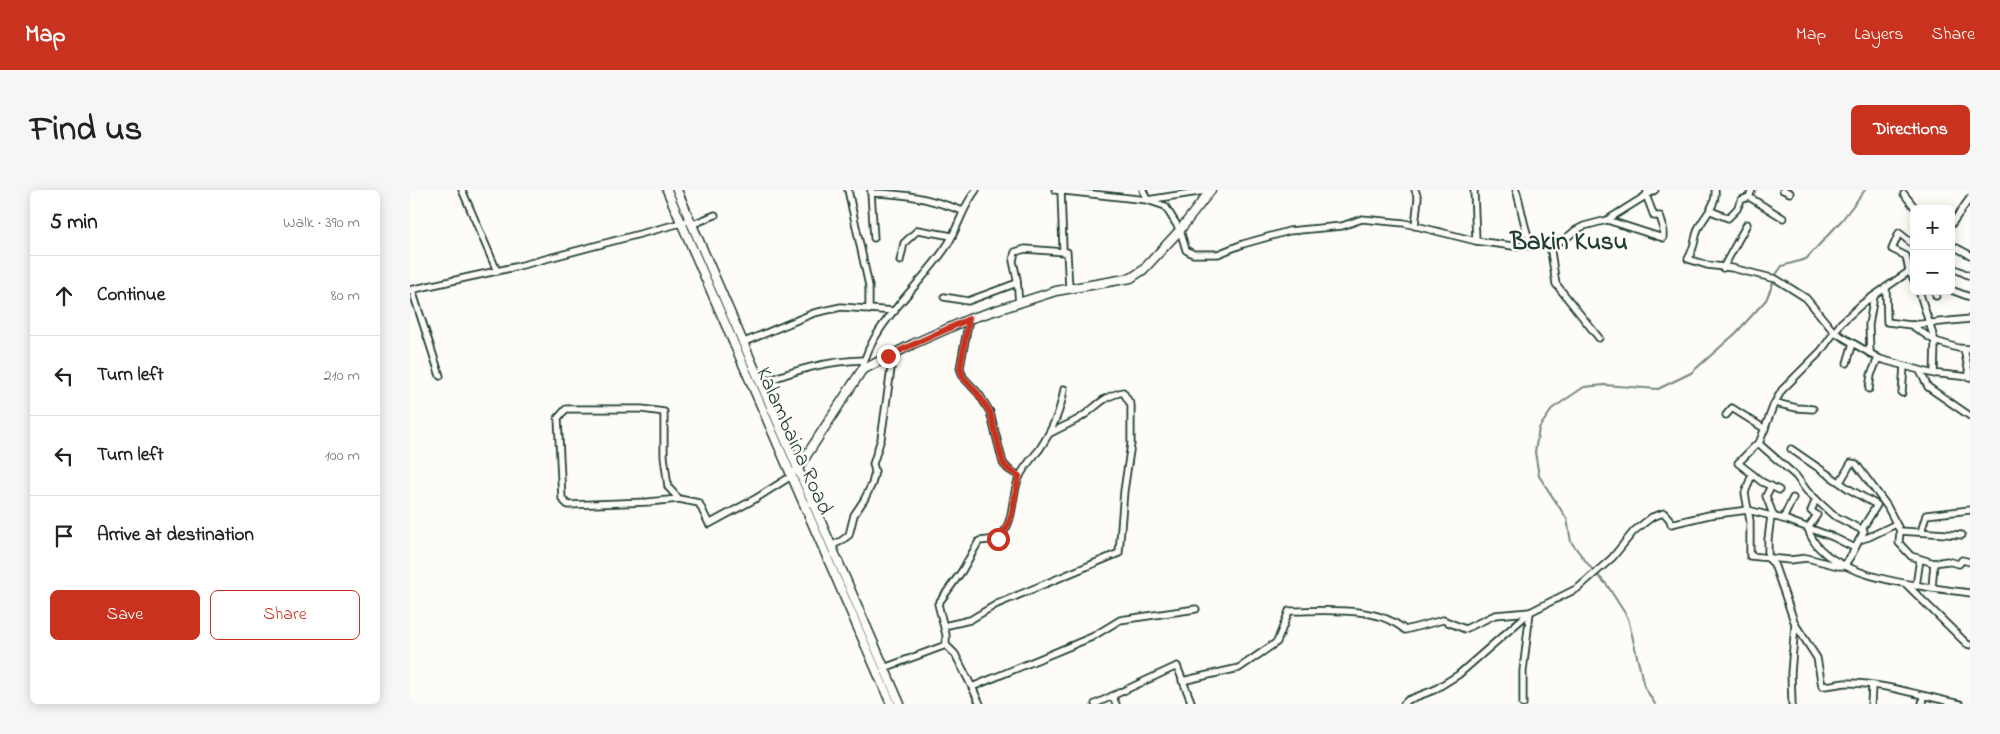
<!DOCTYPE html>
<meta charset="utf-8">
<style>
body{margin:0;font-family:"Indie Flower",sans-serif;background:#f6f6f6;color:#202124}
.controls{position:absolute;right:15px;top:15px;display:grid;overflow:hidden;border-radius:8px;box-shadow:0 2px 12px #0003}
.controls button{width:45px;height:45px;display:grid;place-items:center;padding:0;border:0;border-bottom:1px solid #e0e0e0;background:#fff;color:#202124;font:25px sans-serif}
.stop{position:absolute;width:15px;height:15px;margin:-11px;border:4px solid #c8321e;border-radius:50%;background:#fff}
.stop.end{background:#c8321e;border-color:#fff;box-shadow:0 1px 5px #0008}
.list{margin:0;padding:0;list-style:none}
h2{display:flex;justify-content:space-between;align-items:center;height:65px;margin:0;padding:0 20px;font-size:21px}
h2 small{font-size:16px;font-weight:400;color:#757577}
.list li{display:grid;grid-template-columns:32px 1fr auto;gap:15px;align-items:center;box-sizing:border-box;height:80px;padding:0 20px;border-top:1px solid #e0e0e0}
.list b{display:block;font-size:19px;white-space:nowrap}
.list em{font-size:16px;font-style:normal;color:#757577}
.actions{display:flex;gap:10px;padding:15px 20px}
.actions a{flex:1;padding:11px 0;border:1px solid #c8321e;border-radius:8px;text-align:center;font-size:18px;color:#c8321e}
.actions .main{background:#c8321e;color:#fff}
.icon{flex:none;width:28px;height:28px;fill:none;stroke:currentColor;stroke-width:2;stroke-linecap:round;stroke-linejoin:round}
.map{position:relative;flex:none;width:1560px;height:514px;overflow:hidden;border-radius:8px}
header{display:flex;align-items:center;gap:30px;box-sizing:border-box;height:70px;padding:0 25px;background:#c8321e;color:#fff}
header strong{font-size:24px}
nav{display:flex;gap:28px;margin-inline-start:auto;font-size:18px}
.intro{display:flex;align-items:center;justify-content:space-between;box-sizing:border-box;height:120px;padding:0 30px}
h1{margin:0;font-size:35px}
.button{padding:12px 22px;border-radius:8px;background:#c8321e;color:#fff;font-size:18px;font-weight:700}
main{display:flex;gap:30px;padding:0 30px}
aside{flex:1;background:#fff;border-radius:8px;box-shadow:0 2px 12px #0003}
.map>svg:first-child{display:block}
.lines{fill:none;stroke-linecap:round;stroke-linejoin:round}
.stream{stroke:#75877f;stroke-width:2}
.street-casing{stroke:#1f3d34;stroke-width:9}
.secondary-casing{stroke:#1f3d34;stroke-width:11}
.street{stroke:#fdfcf7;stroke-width:5.5}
.secondary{stroke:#fdfcf7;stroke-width:8}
.route{stroke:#c8321e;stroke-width:6}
.labels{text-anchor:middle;stroke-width:5;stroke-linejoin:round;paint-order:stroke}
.street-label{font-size:22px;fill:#1f3d34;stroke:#fdfcf7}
.quarter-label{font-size:25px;font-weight:bold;fill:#1f3d34;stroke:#fdfcf7}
</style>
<header>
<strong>Map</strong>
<nav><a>Map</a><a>Layers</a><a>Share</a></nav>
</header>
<div class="intro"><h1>Find us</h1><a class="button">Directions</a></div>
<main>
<aside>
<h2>5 min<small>Walk · 390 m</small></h2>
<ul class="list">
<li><svg class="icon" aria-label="ahead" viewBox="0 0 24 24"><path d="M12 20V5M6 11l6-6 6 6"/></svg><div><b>Continue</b></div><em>80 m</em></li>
<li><svg class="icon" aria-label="left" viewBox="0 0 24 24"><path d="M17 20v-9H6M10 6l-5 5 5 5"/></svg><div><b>Turn left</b></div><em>210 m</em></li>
<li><svg class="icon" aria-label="left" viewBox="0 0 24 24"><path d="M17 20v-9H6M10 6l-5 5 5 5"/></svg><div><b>Turn left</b></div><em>100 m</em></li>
<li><svg class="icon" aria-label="arrive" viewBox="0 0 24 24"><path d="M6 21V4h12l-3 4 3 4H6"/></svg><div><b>Arrive at destination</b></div></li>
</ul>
<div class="actions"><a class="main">Save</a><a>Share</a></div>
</aside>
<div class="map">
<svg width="1560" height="514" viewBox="0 0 1560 514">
<rect width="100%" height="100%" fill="#fdfcf7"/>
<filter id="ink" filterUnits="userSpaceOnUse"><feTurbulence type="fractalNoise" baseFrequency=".02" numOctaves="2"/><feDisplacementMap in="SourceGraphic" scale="10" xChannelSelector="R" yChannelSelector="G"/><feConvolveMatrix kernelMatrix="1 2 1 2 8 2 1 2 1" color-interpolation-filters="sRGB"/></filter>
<g filter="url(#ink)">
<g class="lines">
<g class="stream">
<path d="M1365,86L1372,76L1396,69L1432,30L1455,0"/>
<path d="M1245,514L1234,496L1218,428L1197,395L1181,378L1161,352L1157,329L1129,286L1125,262L1129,238L1143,218L1174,197L1194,195L1248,199L1281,183L1326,143L1356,110L1364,91"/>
</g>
<defs>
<g id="street">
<path d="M52,0L87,81"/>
<path d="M438,0L459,96V120"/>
<path d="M461,0V3C498,4 518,8 553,21"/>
<path d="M645,0L737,10L801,0"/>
<path d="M651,0L653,59L654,62H657L659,98"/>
<path d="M733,0L737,10L755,16L770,40L776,60L783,64H808L833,54L879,41L932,36L952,29L994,33L1066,51L1103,56L1140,55L1155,49L1166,40L1174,36L1197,30L1245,0"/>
<path d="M1064,0L1066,51"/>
<path d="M1106,0C1111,14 1115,45 1122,55"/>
<path d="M1305,0C1307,16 1294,26 1288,39C1284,50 1285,57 1278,69L1297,75L1322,78L1366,89L1396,108L1424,142L1470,169L1520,183L1560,187"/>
<path d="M1342,0L1339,7L1373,28"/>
<path d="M1373,0L1380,3"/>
<path d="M461,3L464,48"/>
<path d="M1494,4L1506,19"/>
<path d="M1301,21L1318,28L1327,19L1331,10L1339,7"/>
<path d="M1197,30L1253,48V36L1250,26H1244L1236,5L1237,2"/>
<path d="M281,35L305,25"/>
<path d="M1541,35L1560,8"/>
<path d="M1005,36L1008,8L1005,0"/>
<path d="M1140,55L1146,94L1189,148"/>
<path d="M1504,55L1489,43L1482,59L1496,66L1499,81L1504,90"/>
<path d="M1541,55L1560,65"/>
<path d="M490,71L494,53L508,40L542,46"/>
<path d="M1541,77L1560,86"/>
<path d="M1313,78L1337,34"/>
<path d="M1476,97L1477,132L1501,135L1525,151L1548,158L1560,159"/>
<path d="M0,100L105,77L275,32"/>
<path d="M2,100L30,186"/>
<path d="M1541,100L1560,107"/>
<path d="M1509,101L1525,151L1524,184"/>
<path d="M1526,106V101"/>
<path d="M534,107L558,111L607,93"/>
<path d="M609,114L607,89L603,71L605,62L615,59L654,62"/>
<path d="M559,129L550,178L553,187L569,204L580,222L593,273L598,279L609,286"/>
<path d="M1501,135L1560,129"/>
<path d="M332,153L404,123L431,117L485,121"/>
<path d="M1554,159L1560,187"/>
<path d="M1460,163L1459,135L1464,106"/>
<path d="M1437,173L1443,153"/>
<path d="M452,180C461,133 513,94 538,54C549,36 552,18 566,0"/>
<path d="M1510,181L1518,197L1560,226"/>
<path d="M351,193C386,180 416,171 454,170"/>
<path d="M1459,199L1461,185L1468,168"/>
<path d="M1492,203L1494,176"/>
<path d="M1365,213L1387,218L1403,219"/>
<path d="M1316,225L1322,218L1355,239"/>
<path d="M1348,253L1386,286L1397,301L1423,325L1454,341L1442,364L1434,376H1428L1397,368L1380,370L1340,366V331L1335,303L1342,284L1328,273L1350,251L1364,214L1372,200L1411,161L1431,133L1452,114L1504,78"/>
<path d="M1381,259L1439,299L1467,315L1452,339"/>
<path d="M1342,284L1352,292L1369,300"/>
<path d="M1430,292L1441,273L1446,274L1477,316L1490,341L1552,345"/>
<path d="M1361,296L1356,306L1364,327"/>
<path d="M269,309L238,312L158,315L152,309L148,228L156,219H232L254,222V266L258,297L269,309L289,313L299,334L345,309L383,285"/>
<path d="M1406,309L1401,321L1407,325L1398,338C1410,389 1517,397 1560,403"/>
<path d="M1361,326L1358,349V368L1364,374L1385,434L1407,468L1412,496C1420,496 1427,494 1435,493C1471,492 1515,507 1550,514"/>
<path d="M1373,329L1383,308"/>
<path d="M1490,341L1489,353L1501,366L1524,373L1537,371L1549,374L1552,370L1560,372"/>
<path d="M1511,342L1516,325L1560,320"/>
<path d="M1449,350L1459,347L1486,334"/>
<path d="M421,356L431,351L439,345L444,325L454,310L462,294L465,281L463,274L471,249L481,179V170L478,166"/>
<path d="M1496,394L1557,454L1560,455"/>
<path d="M1506,396L1510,369"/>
<path d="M1522,398L1524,373"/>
<path d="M534,436L560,430L587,414L709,363L714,301L721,254V215L713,202C689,208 689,216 670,228C660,234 649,238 639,244"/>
<path d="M536,455L545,464L562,497"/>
<path d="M474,478L536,455V445L528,414L552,381L569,351L588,349C606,332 600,308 609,288C613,278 622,268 629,260C641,242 651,220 654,199"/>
<path d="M772,491L829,478L867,452L879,421C915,421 966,415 995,440L1033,430L1055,439L1085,425L1120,422L1113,481V514"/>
<path d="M702,506L706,514"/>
<path d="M570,514L562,497L682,447L710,430L786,419"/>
<path d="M685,514L767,476L782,514"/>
<path d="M994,514L998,510L1024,500L1048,485L1120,422L1168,398L1202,368L1224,341L1242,327L1254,323L1260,330L1261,334L1299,325L1338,320L1377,330L1423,347L1445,358"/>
<path d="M1382,514L1381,483L1385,434"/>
<path d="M1461,514L1462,496"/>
<path d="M1512,514L1513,506"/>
</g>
<g id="secondary">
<path d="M257,0L481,514"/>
<path d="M267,0L490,514"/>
<path d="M387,280L452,180L503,154L559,129L646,101L721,88L733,80L770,40L801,0"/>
</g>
</defs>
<use href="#street" class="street-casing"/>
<use href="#secondary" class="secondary-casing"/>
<use href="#street" class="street"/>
<use href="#secondary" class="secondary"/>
</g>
</g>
<g class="lines" filter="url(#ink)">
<path class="route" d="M478,166L559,129L550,178L553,187L568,204L580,222L593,273L598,279L609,286C603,307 605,333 588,349"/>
</g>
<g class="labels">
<g class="street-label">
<text transform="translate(386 250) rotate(66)" y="8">Kalambaina Road</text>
</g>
<g class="quarter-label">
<text x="1159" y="59">Bakin Kusu</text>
</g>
</g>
</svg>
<div class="controls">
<button>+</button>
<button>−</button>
</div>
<div class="stop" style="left:588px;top:349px"></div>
<div class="stop end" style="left:478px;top:166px"></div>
</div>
</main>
